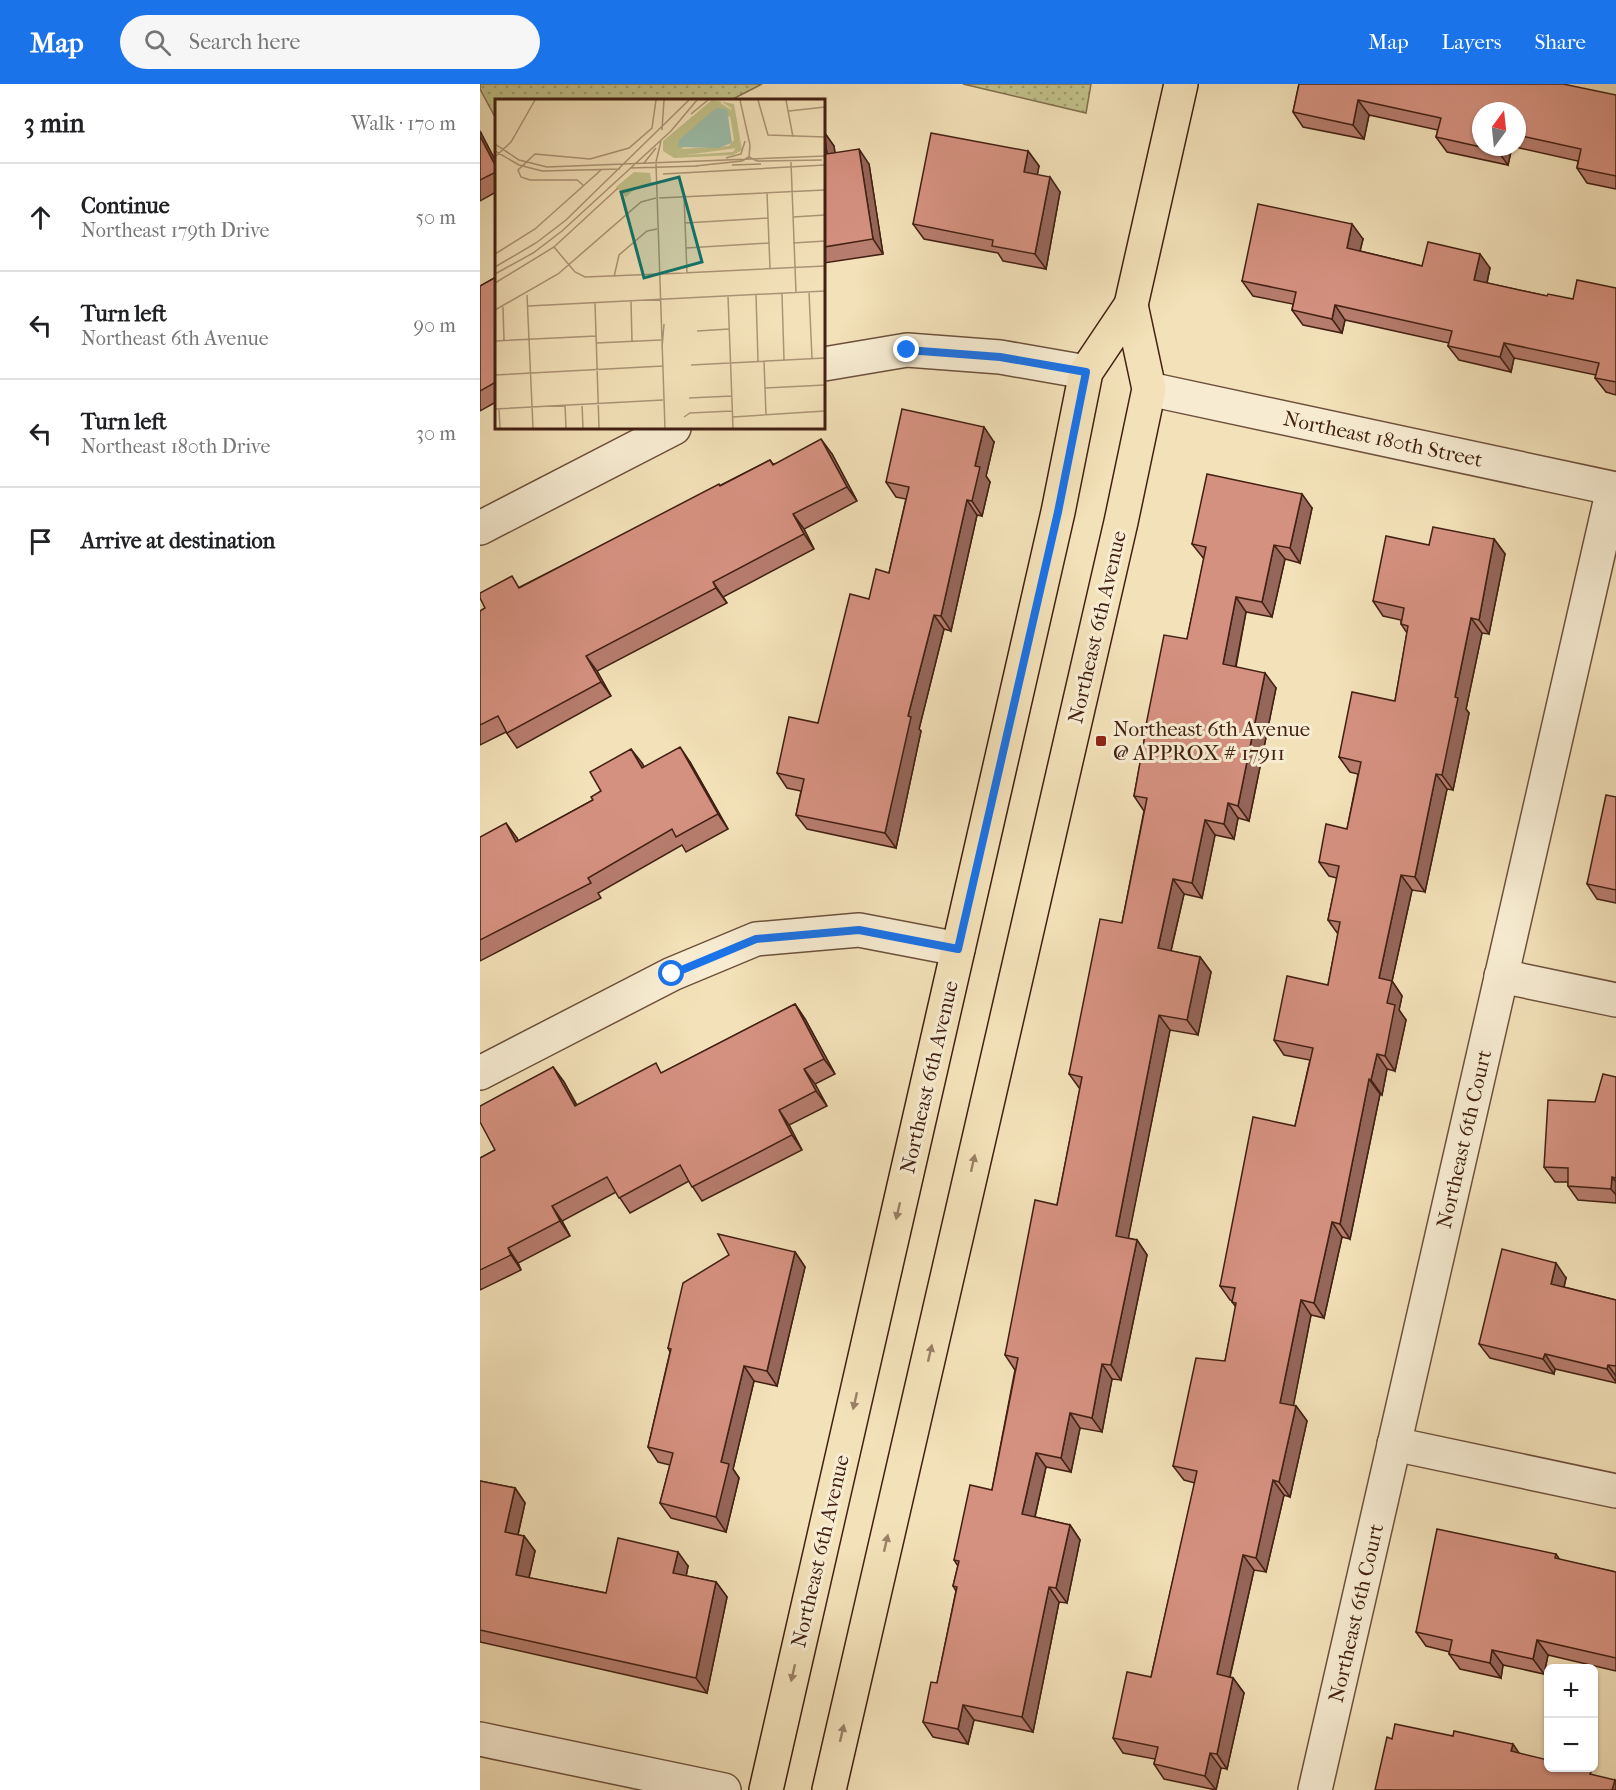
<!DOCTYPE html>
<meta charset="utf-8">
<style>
body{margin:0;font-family:"IM FELL French Canon",serif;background:#f6f6f6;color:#202124}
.controls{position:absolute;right:18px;bottom:18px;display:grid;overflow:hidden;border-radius:9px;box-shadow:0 2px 4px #0004}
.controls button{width:54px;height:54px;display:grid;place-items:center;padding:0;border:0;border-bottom:2px solid #e0e0e0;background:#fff;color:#202124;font:30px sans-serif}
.compass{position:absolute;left:992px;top:18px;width:54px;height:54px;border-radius:50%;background:#fff;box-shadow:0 2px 4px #0004;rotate:15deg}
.stop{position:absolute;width:18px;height:18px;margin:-14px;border:4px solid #1a73e8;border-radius:50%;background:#fff}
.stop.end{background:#1a73e8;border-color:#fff;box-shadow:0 2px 6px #0008}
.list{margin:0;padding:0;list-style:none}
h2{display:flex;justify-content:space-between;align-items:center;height:78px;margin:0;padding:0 24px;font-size:26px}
h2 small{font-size:20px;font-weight:400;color:#757577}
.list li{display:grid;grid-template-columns:39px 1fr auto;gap:18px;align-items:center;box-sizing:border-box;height:108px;padding:0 24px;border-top:2px solid #e0e0e0}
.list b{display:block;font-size:22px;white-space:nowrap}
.list p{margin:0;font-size:20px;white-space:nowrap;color:#757577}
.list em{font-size:20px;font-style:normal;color:#757577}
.icon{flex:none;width:33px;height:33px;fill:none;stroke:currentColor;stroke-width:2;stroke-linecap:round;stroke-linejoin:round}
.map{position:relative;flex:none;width:1136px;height:1706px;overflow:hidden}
header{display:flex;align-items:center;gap:36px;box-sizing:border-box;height:84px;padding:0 30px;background:#1a73e8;color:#fff}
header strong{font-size:28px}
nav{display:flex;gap:33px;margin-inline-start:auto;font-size:21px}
.search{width:420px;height:54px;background:#f6f6f6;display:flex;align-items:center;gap:15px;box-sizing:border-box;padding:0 21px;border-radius:33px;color:#757577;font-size:22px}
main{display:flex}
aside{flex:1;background:#fff}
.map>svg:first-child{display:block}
.park{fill:url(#park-dots);stroke:#82704e;stroke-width:1.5}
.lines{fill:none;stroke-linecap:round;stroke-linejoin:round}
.minor-casing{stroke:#6e503c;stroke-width:36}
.major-casing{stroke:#422013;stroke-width:36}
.minor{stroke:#f7ecd2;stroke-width:33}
.major{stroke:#f3e1b9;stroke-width:33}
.wall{fill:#b77d6e;stroke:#422013;stroke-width:1.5}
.shaded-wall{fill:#95665a;stroke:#422013;stroke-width:1.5}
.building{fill:#d59180;stroke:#422013;stroke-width:1.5}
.oneway{fill:#9a8066}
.route{stroke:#1a73e8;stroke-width:8}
.poi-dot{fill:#8f2418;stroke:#f7ecd2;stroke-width:2}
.labels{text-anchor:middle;stroke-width:6;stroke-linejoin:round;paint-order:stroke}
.street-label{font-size:21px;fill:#422013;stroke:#f7ecd2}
.poi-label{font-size:21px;fill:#422013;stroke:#f7ecd2;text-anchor:start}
.inset-road{fill:none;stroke:#ac9477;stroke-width:1.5}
.view{fill:#0f766e;fill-opacity:0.15;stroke:#0f766e;stroke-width:3}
.inset-edge{fill:none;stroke:#422013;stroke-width:3}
</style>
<header>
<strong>Map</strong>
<div class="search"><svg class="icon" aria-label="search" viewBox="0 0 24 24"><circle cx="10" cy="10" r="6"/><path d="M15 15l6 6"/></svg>Search here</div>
<nav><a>Map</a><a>Layers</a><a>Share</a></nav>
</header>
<main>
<aside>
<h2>3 min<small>Walk · 170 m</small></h2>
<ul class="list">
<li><svg class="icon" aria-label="ahead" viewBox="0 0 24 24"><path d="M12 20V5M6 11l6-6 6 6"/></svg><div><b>Continue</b><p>Northeast 179th Drive</p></div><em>50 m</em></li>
<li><svg class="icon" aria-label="left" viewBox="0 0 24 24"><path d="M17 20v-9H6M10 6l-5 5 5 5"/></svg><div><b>Turn left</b><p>Northeast 6th Avenue</p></div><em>90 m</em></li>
<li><svg class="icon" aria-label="left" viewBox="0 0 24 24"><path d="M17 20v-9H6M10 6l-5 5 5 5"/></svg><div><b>Turn left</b><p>Northeast 180th Drive</p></div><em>30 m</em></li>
<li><svg class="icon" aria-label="arrive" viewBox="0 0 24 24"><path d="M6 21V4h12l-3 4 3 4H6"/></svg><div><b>Arrive at destination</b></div></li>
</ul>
</aside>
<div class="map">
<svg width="1136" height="1706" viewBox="0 0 1136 1706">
<defs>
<pattern id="park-dots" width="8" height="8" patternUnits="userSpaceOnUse" patternTransform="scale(1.5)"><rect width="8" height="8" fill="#c2c18a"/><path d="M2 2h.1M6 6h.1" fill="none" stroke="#9f9c70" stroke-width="1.8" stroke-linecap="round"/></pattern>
</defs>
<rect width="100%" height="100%" fill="#f3e1b9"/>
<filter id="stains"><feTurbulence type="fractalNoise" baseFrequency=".00333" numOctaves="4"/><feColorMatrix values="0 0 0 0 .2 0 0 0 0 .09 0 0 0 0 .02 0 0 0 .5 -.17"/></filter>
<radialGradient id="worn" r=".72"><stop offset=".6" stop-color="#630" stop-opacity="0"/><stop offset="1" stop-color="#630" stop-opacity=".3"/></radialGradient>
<g class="park">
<path d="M0,0H282L251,16H16V35L0,5Z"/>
<path d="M483,0H611L606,29Z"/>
</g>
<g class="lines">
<defs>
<g id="minor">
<path d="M344,280L427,266L520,273L606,288"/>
<path d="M669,305L1136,405"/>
<path d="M0,444L194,344"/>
<path d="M1021,892L1136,916"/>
<path d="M0,989L192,890L276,855L379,846L478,865"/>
<path d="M914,1360L1136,1407"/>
<path d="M0,1655L244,1706"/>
<path d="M835,1706L1133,405"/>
</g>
<g id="major">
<path d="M286,1706L578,428L606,288L651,221L701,0"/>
<path d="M349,1706L641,438L669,305L651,221"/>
</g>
</defs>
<use href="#minor" class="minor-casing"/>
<use href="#major" class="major-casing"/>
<use href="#minor" class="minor"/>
<use href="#major" class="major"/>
</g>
<g class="wall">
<path d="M819,0L1136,11V105L1107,99L1097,84L1098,77L1035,63H1037V27H1001L1032,63L1028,81L967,68L956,53L958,46L889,31L884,55L823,43L813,28Z"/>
<path d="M0,47L16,78V108L0,117Z"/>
<path d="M344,48L354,62L355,69L389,80L403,170L344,179Z"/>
<path d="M548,67L559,82L557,91L580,108L566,185L523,177L518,169L444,155L433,140Z"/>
<path d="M883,155L880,167L942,182L1010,184L1007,199L1067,212L1093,215L1136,204V311L1126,308L1115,294L1116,291L1034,274L1031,288L979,276L968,262L969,259L865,236L862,249L823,241L812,226L813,220L773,212L762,197Z"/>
<path d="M16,193V318L0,327V202Z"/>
<path d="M514,358L506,392L510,398L502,432L497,431L471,547L464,545L439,645L441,647L416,764L327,745L316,731L321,707L307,704L297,689L338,639L389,515L409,489L426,415L416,413L406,398Z"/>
<path d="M352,370L377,417L324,445L334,465L243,513L247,519L117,587L131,612L37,664L26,648L0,661V527L40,503L290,376L293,380Z"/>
<path d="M832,424L820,479L805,475L792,533L766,528L756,583L796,604L769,737L758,734L754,755L735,751L722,814L704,810L691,867L720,873L731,888L718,951L690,946L648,1154L657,1156L667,1171L641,1296L632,1295L622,1348L600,1344L591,1388L566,1383L555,1433L590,1441L600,1456L587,1519L579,1518L553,1648L494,1636L488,1660L453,1653L443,1638L457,1599L476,1507L473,1502L478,1482L474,1476L512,1406L535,1286L525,1271L577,1121L600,1005L589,990L642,839L664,727L654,712L665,653L664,651L707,555L724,475L712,460Z"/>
<path d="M1014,455L1025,470L1009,550L1002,549L986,625L989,629L973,706L967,705L945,808L932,806L912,897L922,912L919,926L926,936L915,987L907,985L902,1011L900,1010L870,1155L862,1153L844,1234L831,1231L813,1322H816L827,1337L810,1413L804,1411L786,1488L774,1486L750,1593L753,1594L764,1609L747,1685L741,1684L736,1706L684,1695L674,1680L675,1675L643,1669L633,1654L671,1593L715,1399L704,1396L693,1382L745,1277L756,1223L752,1218V1217L750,1216L740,1202L815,1042L830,976L804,971L794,956L848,901L858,850L848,836L857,794L849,792L839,778L867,745L878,690L870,688L859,673L915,617L927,549L921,540V536L903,532L893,517L949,461Z"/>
<path d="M210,678L248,745L206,768L202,761L118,809L121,814L0,877V753L37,754L38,757L113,716L164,683Z"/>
<path d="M1136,713V819L1117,815L1107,800Z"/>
<path d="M315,920L325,935L355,990L335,1000L347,1022L309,1041L322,1066L222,1117L209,1097L150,1129L136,1108L82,1137L90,1152L38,1179L41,1186L0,1206V1074L15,1066L73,983L84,998L97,1021L182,989Z"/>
<path d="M1136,993V1119L1098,1116L1088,1102V1098H1075L1064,1083Z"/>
<path d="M315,1168L325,1183L297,1302L274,1297L253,1385L259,1394L246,1448L191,1434L180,1419L190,1381L178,1378L168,1363L190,1268L188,1264Z"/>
<path d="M1086,1194L1084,1203L1136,1216V1299L1075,1285L1074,1290L1010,1274L999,1260Z"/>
<path d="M0,1397L35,1404L45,1419L38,1451L44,1452L55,1467L49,1494L126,1509L208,1482L206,1492L236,1498L247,1513L227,1609L0,1558Z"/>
<path d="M1076,1470L1080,1476L1136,1488V1587L1068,1571L1064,1590L1023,1581L1021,1594L980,1585L969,1570L970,1568L946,1562L936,1548Z"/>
</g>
<g class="shaded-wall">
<path d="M878,16L889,31L884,55L873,41Z"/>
<path d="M0,47L16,78V83L0,52Z"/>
<path d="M344,48L354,62L357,85L347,70Z"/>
<path d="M1018,63H1032L1028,81L1017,66Z"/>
<path d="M379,65L389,80L403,170L393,155Z"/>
<path d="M548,67L559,82L555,103L544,88Z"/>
<path d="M570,93L580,108L566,185L555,170Z"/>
<path d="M872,140L883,155L877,179L867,164Z"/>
<path d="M1000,170L1010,184L1004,211L994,196Z"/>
<path d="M855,221L865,236L862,249L852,235Z"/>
<path d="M1024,259L1034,274L1031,288L1020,273Z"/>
<path d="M504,343L514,358L506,392L510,398L502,432L492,417L495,382Z"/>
<path d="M341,355L352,370L377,417L367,403Z"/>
<path d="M822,410L832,424L820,479L810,464Z"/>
<path d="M487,416L497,431L471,547L461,532Z"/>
<path d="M313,430L324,445L334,465L324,450Z"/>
<path d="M1014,455L1025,470L1009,550L999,536Z"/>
<path d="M794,461L805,475L792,533L782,518Z"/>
<path d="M233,498L247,519L236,504Z"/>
<path d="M756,513L766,528L753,595L743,580Z"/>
<path d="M454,531L464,545L439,645L441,647L416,764L405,749L428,632Z"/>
<path d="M991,534L1002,549L986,625L989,629L973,706L962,691L975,613Z"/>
<path d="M106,572L117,587L131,612L121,598Z"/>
<path d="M785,589L796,604L769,737L758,722Z"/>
<path d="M200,663L210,678L248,745L238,730Z"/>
<path d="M151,665L162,679L173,698L162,684Z"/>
<path d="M956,690L967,705L945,808L935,793Z"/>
<path d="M748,719L758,734L754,755L744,740Z"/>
<path d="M725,736L735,751L722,814L712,799Z"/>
<path d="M26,739L37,754L46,773L36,758Z"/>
<path d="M921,791L932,806L912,897L922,912L919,926L926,936L915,987L905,972L899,894Z"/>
<path d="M693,795L704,810L688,879L678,864Z"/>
<path d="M720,873L731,888L718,951L707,936Z"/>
<path d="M315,920L325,935L355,990L344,975Z"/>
<path d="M679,931L690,946L646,1166L636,1152Z"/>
<path d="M897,970L907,985L902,1011L891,996Z"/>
<path d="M73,983L84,998L105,1037L95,1022Z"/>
<path d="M324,985L335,1000L347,1022L336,1007Z"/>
<path d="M889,995L900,1010L870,1155L860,1140Z"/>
<path d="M299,1026L309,1041L322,1066L312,1051Z"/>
<path d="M1132,1093L1136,1098V1111L1131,1105Z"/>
<path d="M72,1122L82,1137L90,1152L80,1137Z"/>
<path d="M852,1138L862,1153L844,1234L834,1219Z"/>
<path d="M657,1156L667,1171L641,1296L631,1281Z"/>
<path d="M28,1164L38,1179L41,1186L31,1171Z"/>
<path d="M315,1168L325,1183L297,1302L287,1287Z"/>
<path d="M1076,1179L1086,1194L1081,1215L1071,1200Z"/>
<path d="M821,1216L831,1231L811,1334L800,1319Z"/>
<path d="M1065,1270L1075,1285L1074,1290L1063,1275Z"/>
<path d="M622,1280L632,1295L622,1348L612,1334Z"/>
<path d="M1128,1281L1136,1292V1298L1127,1285Z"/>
<path d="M264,1282L274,1297L253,1385L259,1394L246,1448L236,1433L241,1378Z"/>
<path d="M816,1322L827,1337L810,1413L799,1398Z"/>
<path d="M590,1329L600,1344L591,1388L581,1374Z"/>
<path d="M556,1369L566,1383L552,1445L542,1430Z"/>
<path d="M793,1396L804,1411L786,1488L776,1474Z"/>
<path d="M35,1404L45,1419L35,1463L25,1448Z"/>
<path d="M590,1441L600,1456L587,1519L576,1504Z"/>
<path d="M44,1452L55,1467L46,1506L36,1491Z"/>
<path d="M198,1468L208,1482L204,1504L193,1489Z"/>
<path d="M763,1471L774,1486L747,1605L737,1590Z"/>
<path d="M236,1498L247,1513L227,1609L216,1594Z"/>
<path d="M569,1503L579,1518L553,1648L542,1633Z"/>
<path d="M1057,1556L1068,1571L1064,1590L1053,1575Z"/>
<path d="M1012,1566L1023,1581L1021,1594L1010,1579Z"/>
<path d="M753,1594L764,1609L747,1685L737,1670Z"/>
<path d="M483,1621L494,1636L488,1660L478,1645Z"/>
<path d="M1033,1660L1043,1675L1031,1667Z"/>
<path d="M730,1669L741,1684L736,1706L725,1692Z"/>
<path d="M1135,1696L1136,1698V1706H1132Z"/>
</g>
<g class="building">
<path d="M819,0H1083L1136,11V92L1097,84L1101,65L1037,51V27H1001V63L956,53L961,34L878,16L873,41L813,28Z"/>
<path d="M344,48L347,70L379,65L393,155L344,163Z"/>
<path d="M451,49L548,67L544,88L570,93L555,170L512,162L513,156L433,140Z"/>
<path d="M0,52L16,83V88L0,96Z"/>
<path d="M1002,63H1018L1017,66Z"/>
<path d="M778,120L872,140L867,164L942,182L948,158L1000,170L994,196L1067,212L1068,210L1093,215L1097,196L1136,204V298L1115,294L1119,279L1024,259L1020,273L968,262L972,247L855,221L852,235L812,226L816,208L762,197Z"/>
<path d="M16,193V298L0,307V202Z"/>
<path d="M422,325L504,343L495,382L500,383L492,417L487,416L461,532L454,531L428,632L431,633L405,749L316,731L324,695L297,689L309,633L338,639L370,510L389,515L396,485L409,489L429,403L406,398Z"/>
<path d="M341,355L367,403L313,430L324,450L233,498L236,504L106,572L121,598L27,649L18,632L0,641V527L5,524L0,514V509L32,492L39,504L239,400L240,402L290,376L293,381Z"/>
<path d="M727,390L822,410L810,464L794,461L782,518L756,513L743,580L785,589L758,722L748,719L744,740L725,736L712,799L693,795L678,864L720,873L707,936L679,931L636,1152L657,1156L631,1281L622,1280L612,1334L590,1329L581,1374L556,1369L542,1430L590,1441L576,1504L569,1503L542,1633L483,1621L478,1645L443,1638L451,1598L457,1599L477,1503L473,1502L479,1477L474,1476L490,1401L512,1406L538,1274L525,1271L555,1116L577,1121L602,993L589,990L620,835L642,839L667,714L654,712L665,651H664L684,551L707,555L726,463L712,460Z"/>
<path d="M953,443L1014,455L999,536L991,534L975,613L978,614L962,691L956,690L935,793L921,791L899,894L912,897L907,919L915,921L905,972L897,970L891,996L889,995L860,1140L852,1138L834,1219L821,1216L800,1319L816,1322L799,1398L793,1396L776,1474L763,1471L737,1590L753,1594L737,1670L730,1669L725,1692L674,1680L678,1663L633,1654L647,1588L671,1593L717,1387L693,1382L716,1274L745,1277L756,1219L752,1218L755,1204L740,1202L773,1033L815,1042L833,964L794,956L807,892L848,901L860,838L848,836L859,782L839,778L846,740L867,745L881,678L859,673L872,608L915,617L928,542L921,540L924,524L893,517L906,452L949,461Z"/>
<path d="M200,663L238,730L196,753L192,745L108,794L111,799L0,856V753L26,739L36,758L113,716L111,713L121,707L110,688L151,665L162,684Z"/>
<path d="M1126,711L1136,713V806L1107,800Z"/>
<path d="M315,920L344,975L324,985L336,1007L299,1026L312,1051L212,1103L200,1081L139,1114L127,1093L72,1122L80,1137L28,1164L31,1171L0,1186V1074L15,1066L0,1038V1022L73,983L95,1022L176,979L181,989Z"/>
<path d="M1123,990L1136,993V1094L1132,1093L1131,1105L1088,1102V1084L1064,1083L1068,1016L1115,1018Z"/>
<path d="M238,1150L315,1168L287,1287L264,1282L241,1378L249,1380L236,1433L180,1419L193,1369L168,1363L191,1265L188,1264L203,1199L249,1171Z"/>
<path d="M1022,1165L1076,1179L1071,1200L1136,1216V1282L1128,1281L1127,1285L1065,1270L1063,1275L999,1260Z"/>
<path d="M0,1397L35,1404L25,1448L44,1452L36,1491L126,1509L138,1454L198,1468L193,1489L236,1498L216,1594L0,1546Z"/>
<path d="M957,1445L1076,1470L1075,1474L1136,1488V1574L1057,1556L1053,1575L1012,1566L1010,1579L969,1570L972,1556L936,1548Z"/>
<path d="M915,1640L973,1652L974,1647L1033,1660L1031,1667L1068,1676V1683H1100L1112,1686L1110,1690L1135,1696L1132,1706H895L907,1653L912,1655Z"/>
</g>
<defs><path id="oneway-solid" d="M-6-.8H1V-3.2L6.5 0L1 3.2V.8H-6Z" transform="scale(1.5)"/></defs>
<g class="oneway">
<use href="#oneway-solid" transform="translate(493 1079) rotate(-77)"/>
<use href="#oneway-solid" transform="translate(418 1127) rotate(103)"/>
<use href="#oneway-solid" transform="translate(450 1269) rotate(-77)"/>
<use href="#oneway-solid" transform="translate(375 1317) rotate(103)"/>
<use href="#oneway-solid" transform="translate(406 1459) rotate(-77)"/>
<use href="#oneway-solid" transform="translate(313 1589) rotate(103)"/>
<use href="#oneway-solid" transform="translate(362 1649) rotate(-77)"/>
</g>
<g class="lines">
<path class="route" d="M192,890L276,855L379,846L478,865L578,428L606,288L520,273L427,266"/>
</g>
<rect class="poi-dot" x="615" y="651" width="12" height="12" rx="3"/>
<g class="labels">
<g class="street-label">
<text transform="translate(903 355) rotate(12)" y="7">Northeast 180th Street</text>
<text transform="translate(617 543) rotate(-77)" y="7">Northeast 6th Avenue</text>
<text transform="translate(449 993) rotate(-77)" y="7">Northeast 6th Avenue</text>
<text transform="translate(984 1055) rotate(-77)" y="7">Northeast 6th Court</text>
<text transform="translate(340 1467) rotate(-77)" y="7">Northeast 6th Avenue</text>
<text transform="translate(876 1529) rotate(-77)" y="7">Northeast 6th Court</text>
</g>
<g class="poi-label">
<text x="633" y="652">Northeast 6th Avenue<tspan x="633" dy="24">@ APPROX # 17911</tspan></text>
</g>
</g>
<g transform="translate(15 15)">
<rect width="330" height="330" fill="#f3e1b9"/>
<path d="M217,1L239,5L247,51L238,56L179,59L168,52V42ZM227,3L236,9L245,43L238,53L191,56L171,51L203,13Z" fill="#c2c18a" fill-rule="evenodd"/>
<path d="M224,3L238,12L245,43L242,49L191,56L172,53L171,48L203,13ZM235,17L239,41L234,47L186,50Z" fill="#c2c18a" fill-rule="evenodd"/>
<path d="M139,73L155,74L157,86L143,87L131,98L121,88Z" fill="#c2c18a"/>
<path d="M221,9L232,10L237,44L223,49L183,48L184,41Z" fill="#9cbeab"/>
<path class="inset-road" d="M263,1L273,36L330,38M291,1L298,38M294,12L330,8M196,15L213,1M167,31L169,1M0,45L24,61L52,68L330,57M0,52L24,66L47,72L125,70M0,58L16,43L40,1M254,58L262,62L327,61M231,59L246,55L250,42M161,63L166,42M296,63L301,194M149,64L161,49M161,65L170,329M237,66L266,65M200,67L247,62L254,58L255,46L245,1M135,69L203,67M168,75L330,66M88,86L82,81H35L26,78L23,71L40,55L95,60L134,49L157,29L161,1M272,94L275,169M189,98L192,174M164,99L330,91M298,118L330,116M190,124L273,119M298,144L330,142M59,148L80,173L90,178L164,175M191,149L274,144M0,155L40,130L106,71M0,168L41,144L71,121L194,1M0,175L38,154L67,132L176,32L202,1M167,175L330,167M119,178L124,156L152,132L162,130M0,184L59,148L123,89M314,193L317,259M287,195L289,261M32,196L38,329M261,196L263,262M233,197L238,329M136,202L137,243M100,204L104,329M33,207L330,192M8,208L9,242M0,211L63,175L146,103L161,99M202,232L234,230M0,242L101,237M101,244L166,241M167,249L169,225M269,262L271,316M196,266L330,259M0,276L168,267M270,289L330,286M194,299L237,297M87,305L88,329M70,306L71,329M0,310L168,301M4,310L5,329M189,318L195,314L237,312M238,318L330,312"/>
<path class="view" d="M184,78L207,163L149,179L126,93Z"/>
<rect width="330" height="330" class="inset-edge"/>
</g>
<rect width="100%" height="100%" filter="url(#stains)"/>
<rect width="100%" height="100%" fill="url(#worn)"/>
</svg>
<div class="controls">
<button>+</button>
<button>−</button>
</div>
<svg class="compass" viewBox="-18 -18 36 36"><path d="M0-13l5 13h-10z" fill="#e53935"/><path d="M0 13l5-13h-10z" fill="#757577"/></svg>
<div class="stop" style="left:192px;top:890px"></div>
<div class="stop end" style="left:427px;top:266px"></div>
</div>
</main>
